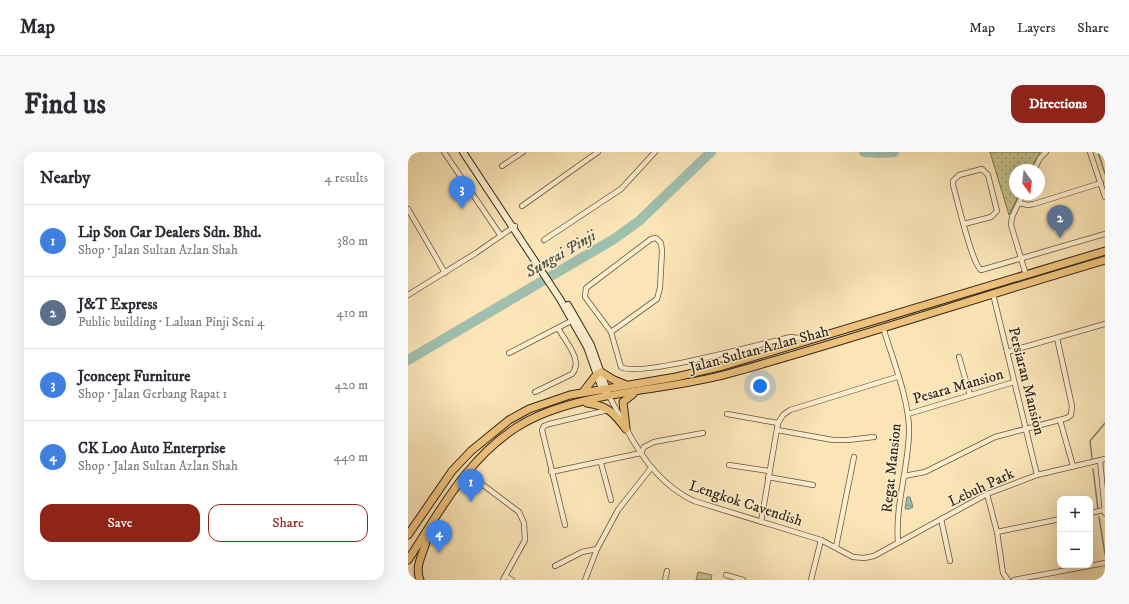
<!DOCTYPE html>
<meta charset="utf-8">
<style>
body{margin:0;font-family:"IM FELL DW Pica",serif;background:#f7f7f7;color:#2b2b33}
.controls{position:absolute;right:12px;bottom:12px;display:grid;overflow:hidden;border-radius:8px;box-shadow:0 4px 16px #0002}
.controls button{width:36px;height:36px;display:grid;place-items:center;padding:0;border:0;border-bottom:1px solid #e1e1e2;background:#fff;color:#2b2b33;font:20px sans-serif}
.compass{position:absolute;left:601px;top:12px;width:36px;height:36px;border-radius:50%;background:#fff;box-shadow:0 4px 16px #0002;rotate:165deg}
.you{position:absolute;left:352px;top:234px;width:14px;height:14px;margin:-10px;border:3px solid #fff;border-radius:50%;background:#1a73e8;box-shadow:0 0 0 6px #1a73e833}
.badge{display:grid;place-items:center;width:26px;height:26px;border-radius:50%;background:#8f2418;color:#fff;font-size:13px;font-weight:700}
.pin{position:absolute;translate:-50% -33px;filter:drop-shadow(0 1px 2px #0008)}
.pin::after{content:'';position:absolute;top:21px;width:14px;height:12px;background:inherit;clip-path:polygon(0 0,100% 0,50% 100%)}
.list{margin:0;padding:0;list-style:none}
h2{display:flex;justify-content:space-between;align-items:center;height:52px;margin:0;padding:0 16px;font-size:17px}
h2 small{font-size:13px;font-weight:400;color:#7c7c81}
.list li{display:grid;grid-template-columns:26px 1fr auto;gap:12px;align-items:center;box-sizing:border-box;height:72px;padding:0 16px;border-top:1px solid #e1e1e2}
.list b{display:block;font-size:15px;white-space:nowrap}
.list p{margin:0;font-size:13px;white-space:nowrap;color:#7c7c81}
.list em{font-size:13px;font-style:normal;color:#7c7c81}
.actions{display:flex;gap:8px;padding:12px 16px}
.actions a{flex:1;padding:9px 0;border:1px solid #8f2418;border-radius:12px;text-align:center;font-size:14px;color:#8f2418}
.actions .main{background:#8f2418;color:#fff}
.map{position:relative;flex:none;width:697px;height:428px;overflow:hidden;border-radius:12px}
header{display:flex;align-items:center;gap:24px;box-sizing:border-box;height:56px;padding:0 20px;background:#fff;border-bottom:1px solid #e1e1e2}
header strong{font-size:19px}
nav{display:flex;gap:22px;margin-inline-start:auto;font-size:14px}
.intro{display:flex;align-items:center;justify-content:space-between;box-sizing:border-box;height:96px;padding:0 24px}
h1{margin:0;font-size:28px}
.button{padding:10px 18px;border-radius:12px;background:#8f2418;color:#fff;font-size:14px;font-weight:700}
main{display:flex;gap:24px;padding:0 24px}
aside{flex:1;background:#fff;border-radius:12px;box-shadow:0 4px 16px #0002}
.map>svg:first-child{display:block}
.grass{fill:#c6c289;stroke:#7c744f}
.park{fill:url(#park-dots);stroke:#7c744f}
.water{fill:url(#water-waves);stroke:#748171}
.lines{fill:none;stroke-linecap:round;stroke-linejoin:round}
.stream{stroke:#748171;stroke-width:1.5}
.river{stroke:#9fbfaf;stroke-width:10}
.street-casing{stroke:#65553e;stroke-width:6}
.secondary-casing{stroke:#332515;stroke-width:8}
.primary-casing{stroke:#332515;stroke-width:9}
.street{stroke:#fceed0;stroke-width:4.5}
.secondary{stroke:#fceed0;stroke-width:6}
.primary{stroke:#eec27c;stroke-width:7}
.labels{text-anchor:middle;stroke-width:3;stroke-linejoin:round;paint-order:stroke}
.street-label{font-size:15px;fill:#332515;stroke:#fceed0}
.water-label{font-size:16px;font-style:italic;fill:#535343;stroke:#fceed0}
</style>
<header>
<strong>Map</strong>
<nav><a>Map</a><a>Layers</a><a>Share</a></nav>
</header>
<div class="intro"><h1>Find us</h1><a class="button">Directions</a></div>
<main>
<aside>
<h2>Nearby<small>4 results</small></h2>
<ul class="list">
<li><span class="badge" style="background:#3f7fe0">1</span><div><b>Lip Son Car Dealers Sdn. Bhd.</b><p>Shop · Jalan Sultan Azlan Shah</p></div><em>380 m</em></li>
<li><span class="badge" style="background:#5c6f8a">2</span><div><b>J&amp;T Express</b><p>Public building · Laluan Pinji Seni 4</p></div><em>410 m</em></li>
<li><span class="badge" style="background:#3f7fe0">3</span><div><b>Jconcept Furniture</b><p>Shop · Jalan Gerbang Rapat 1</p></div><em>420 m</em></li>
<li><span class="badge" style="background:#3f7fe0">4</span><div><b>CK Loo Auto Enterprise</b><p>Shop · Jalan Sultan Azlan Shah</p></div><em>440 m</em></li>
</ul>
<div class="actions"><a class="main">Save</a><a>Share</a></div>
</aside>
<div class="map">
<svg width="697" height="428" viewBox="0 0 697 428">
<defs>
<pattern id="park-dots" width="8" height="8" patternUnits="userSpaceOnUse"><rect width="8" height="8" fill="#c6c289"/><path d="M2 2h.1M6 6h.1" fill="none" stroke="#a19d6f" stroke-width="1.8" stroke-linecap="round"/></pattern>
<pattern id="water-waves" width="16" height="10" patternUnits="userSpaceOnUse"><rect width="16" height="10" fill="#9fbfaf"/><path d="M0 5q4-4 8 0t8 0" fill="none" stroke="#829b8d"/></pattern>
</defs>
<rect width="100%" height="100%" fill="#fbe5b7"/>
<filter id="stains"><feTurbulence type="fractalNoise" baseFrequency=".005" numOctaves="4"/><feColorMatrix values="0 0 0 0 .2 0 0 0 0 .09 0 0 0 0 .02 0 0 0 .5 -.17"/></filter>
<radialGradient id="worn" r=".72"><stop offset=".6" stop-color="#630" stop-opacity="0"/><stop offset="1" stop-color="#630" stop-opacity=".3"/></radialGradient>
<path class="grass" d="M290,420L304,423L303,428H288Z"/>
<path class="park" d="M582,0H632L623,18H607V42H611L601,63Z"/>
<path class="water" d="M499,345H502L505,355L501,357H497Z"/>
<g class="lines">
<g class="stream">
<path d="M690,0L697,22"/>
<path d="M684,306L682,289L697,271"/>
<path d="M685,317L690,357"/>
<path d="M691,365L697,402"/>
</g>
<g class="river">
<path d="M456,0L473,1L486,0"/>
<path d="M0,208L206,87L231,69L303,0"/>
</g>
<defs>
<g id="street">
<path d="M36,0L93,84"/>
<path d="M682,0L697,45"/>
<path d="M94,14L115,0"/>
<path d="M626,18L632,6L638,0"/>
<path d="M615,42L604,65L603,73L618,123"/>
<path d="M611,51L620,53L626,52L693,31"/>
<path d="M114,54L190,0"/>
<path d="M0,57L37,121"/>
<path d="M556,72L583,65L589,59L580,23L574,17L551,23L545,29V33C549,47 564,112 573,118L697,82"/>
<path d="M136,88L213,37L247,0"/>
<path d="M585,142L629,323"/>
<path d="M0,143L68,101L107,74"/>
<path d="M475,175C484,206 502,249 501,281C500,317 487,354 490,390"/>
<path d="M203,180L249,147L252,136L254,99L253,91L248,86L243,87L178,136L177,145L203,180L213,215C231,226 356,191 383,185L390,186L394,190"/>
<path d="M599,200L697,172"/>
<path d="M101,201L167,167"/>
<path d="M551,205L562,243"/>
<path d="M127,240L164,222C176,209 157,189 150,176"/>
<path d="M201,244L214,268"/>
<path d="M319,262L370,271"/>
<path d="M500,262L606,230"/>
<path d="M652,268L665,314"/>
<path d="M217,274C233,306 254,334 286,349L413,388L445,405L456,406L466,404L579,342L629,323L697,307"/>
<path d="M369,278L425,288H440L466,285"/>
<path d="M692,308L697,361"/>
<path d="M193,311L203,348"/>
<path d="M321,313L361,319"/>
<path d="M58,320L111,360L116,371L117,388L95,428"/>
<path d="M143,320L233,301L236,295L246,290L295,281"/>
<path d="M496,324L517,320L587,285L659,266L663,263L664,254L649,186"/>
<path d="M360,325L405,333"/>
<path d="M579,342L589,380L595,421L600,428"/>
<path d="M682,361L696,358"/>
<path d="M533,367L542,409"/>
<path d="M353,370L370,271L375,263L382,258L489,225"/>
<path d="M157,373L134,278L136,274L141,272L200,258"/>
<path d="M589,380L652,367"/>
<path d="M428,395L446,305"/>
<path d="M147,414L174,400L189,397"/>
<path d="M318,423L335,428"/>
<path d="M97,424L104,428"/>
<path d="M177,428L189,397L210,358L243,316"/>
<path d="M257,428L259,419"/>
<path d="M403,428L413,388"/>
<path d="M606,428L697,411"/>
</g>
<g id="secondary">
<path d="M55,0L152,147L179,195L194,237L197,240"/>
<path d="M160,153L183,193L200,241"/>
</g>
<g id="primary">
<path d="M193,220L206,228L216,232"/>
<path d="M175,240L189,222"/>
<path d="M179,251C200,254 205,260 218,277"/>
<path d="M218,276L215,250L225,242"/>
<path d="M0,383L44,319L63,299L101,268L121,257L162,243L268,225L315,214L697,99"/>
<path d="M0,408C32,359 59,307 109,275C165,239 255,240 319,222C446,187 571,145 697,108"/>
<path d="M12,428C5,411 20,396 20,379"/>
</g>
</defs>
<use href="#street" class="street-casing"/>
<use href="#secondary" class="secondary-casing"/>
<use href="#primary" class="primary-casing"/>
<use href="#street" class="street"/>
<use href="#secondary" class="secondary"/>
<use href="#primary" class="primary"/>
</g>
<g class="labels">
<g class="street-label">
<text transform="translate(351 197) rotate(-15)" y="5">Jalan Sultan Azlan Shah</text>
<text transform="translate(619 229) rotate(76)" y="5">Persiaran Mansion</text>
<text transform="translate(550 234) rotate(-16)" y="5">Pesara Mansion</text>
<text transform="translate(483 316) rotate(-84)" y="5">Regat Mansion</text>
<text transform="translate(573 335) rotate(-25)" y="5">Lebuh Park</text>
<text transform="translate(338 351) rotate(18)" y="5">Lengkok Cavendish</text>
</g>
<g class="water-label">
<text transform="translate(152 101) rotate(-30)" y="6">Sungai Pinji</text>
</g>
</g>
<rect width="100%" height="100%" filter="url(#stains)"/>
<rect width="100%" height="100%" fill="url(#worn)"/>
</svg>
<div class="controls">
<button>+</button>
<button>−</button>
</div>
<svg class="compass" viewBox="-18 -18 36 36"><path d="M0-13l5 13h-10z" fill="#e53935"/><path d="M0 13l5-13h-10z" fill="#7c7c81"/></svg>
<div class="you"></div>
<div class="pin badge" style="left:63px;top:350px;background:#3f7fe0">1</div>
<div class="pin badge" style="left:652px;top:86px;background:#5c6f8a">2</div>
<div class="pin badge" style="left:54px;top:57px;background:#3f7fe0">3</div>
<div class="pin badge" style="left:31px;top:401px;background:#3f7fe0">4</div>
</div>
</main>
